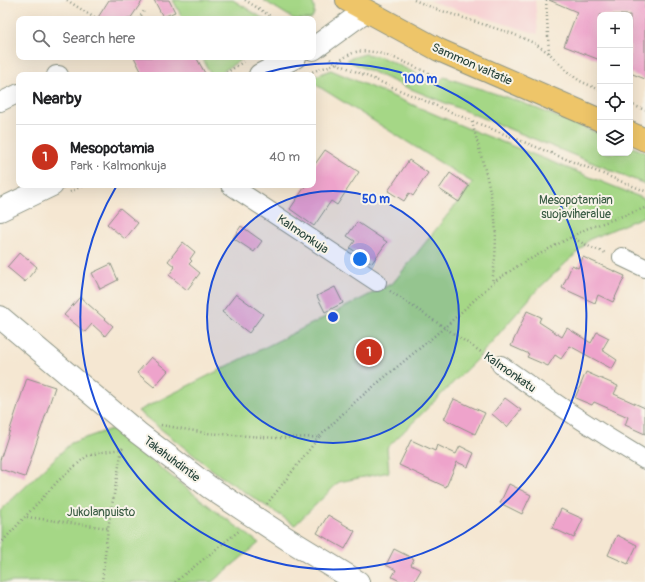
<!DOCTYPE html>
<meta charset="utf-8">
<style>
body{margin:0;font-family:Pangolin,sans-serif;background:#f6f6f6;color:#202124}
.controls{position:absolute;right:12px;top:12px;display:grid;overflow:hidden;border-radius:8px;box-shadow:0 4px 16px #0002}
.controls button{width:36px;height:36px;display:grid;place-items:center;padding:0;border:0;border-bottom:1px solid #e0e0e0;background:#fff;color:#202124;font:20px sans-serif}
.you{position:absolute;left:360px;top:259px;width:14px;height:14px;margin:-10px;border:3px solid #fff;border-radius:50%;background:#1a73e8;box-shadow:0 0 0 6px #1a73e833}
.badge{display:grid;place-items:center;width:26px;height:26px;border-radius:50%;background:#c8321e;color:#fff;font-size:13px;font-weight:700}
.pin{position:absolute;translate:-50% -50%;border:2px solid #fff;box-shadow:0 1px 4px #0006}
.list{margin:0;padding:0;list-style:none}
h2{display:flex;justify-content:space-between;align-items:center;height:52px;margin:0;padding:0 16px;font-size:17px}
h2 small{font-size:13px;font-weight:400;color:#757577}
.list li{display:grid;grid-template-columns:26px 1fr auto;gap:12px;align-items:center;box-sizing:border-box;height:64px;padding:0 16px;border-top:1px solid #e0e0e0}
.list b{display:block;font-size:15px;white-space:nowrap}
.list p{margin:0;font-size:13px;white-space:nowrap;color:#757577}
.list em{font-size:13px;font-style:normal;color:#757577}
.icon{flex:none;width:22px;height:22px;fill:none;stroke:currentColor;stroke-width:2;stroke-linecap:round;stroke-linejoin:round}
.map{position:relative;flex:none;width:645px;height:582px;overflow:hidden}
.search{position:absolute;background:#fff;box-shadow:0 4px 16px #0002;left:16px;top:16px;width:300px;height:44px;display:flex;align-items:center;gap:10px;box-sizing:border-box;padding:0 14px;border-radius:8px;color:#757577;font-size:15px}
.panel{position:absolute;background:#fff;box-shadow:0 4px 16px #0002;left:16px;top:72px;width:300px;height:116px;border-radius:8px}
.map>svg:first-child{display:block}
.built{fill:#f7cfd2}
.green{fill:#a5d786;stroke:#628a5d}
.building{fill:#eea3cb}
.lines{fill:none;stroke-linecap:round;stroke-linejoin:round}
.minor-casing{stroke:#8a9283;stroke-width:20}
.tertiary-casing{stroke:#8a9283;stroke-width:24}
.primary-casing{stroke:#8a9283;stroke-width:24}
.path{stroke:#8a9283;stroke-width:2.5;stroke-dasharray:1 3;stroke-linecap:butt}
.minor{stroke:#fff;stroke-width:18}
.tertiary{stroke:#fff;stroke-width:22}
.primary{stroke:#eec569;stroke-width:22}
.ring{fill:none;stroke:#1d4ed8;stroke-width:2}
.labels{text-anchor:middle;stroke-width:4;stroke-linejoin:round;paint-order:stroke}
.street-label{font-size:12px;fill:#1f3d34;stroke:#f7f3e8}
.park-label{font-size:12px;fill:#3a5c44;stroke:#f7f3e8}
.centre{fill:#1d4ed8;stroke:#f7f3e8;stroke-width:2}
.ring-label{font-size:12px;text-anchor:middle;font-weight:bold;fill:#1d4ed8;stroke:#f7f3e8;stroke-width:4;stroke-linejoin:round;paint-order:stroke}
</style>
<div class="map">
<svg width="645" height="582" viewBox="0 0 645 582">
<rect width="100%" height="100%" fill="#f7f3e8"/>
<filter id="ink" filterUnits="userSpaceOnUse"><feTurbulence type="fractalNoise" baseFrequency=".025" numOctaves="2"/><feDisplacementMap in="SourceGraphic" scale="8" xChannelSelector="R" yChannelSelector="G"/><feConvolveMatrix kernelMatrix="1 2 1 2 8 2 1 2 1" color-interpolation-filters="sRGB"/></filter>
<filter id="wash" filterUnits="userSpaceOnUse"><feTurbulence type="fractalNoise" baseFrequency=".012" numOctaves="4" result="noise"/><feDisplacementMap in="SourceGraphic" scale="16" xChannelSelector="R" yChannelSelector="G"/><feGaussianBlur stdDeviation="0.9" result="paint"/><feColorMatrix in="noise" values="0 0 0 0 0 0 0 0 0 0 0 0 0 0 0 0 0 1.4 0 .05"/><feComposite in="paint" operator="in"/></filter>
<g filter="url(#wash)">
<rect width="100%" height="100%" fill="#f5e7d2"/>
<path class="built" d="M430,0H535L538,34L433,2Z"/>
<g class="green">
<path d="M173,0H233L264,19H183Z"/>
<path d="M263,0H311C315,6 316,13 311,19H294Z"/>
<path d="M365,54L381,57L415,73L439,82L444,77L518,101L600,134V153H630V146L645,152V184L406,87L348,61V59Z"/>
<path d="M202,57H245L217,75H211Z"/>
<path d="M331,70L467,128L645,199V216L588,240L581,249L537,290L476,360L387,448L389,472L339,482L295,525L219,475L138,411L393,283L473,183L313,83V77Z"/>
<path d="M111,429L213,509L259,543L212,582H0V511L71,443Z"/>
</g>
<g id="blocks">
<g class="building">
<path d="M109,0H143L130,19H97Z"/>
<path d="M154,0H169L175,12L163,17Z"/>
<path d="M549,0H645V79L630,73V15H600V60L564,46L577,12Z"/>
<path d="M134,57H196L206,75H143Z"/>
<path d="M325,150L359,172L337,205L331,201L314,226L290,209L306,185H313V167Z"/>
<path d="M409,160L428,173L413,196L409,193L404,201L388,191Z"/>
<path d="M450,173L469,186L459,202L439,189Z"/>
<path d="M120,208L138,223L125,239L107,224Z"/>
<path d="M357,222L387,242L372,263L350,248L355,241L347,236Z"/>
<path d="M241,226L262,241L254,252L233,238Z"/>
<path d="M183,242L195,252L190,259L192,261L189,264L200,273L187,290L169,275L175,267L168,261Z"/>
<path d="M20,252L37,267L25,282L7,267Z"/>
<path d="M583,257L625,276L613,302L598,295L595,303L562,288L572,265L578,268Z"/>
<path d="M111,264L118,280L100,289L92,273Z"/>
<path d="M335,287L343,303L325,312L317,296Z"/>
<path d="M236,294L263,314L249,333L222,312Z"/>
<path d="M80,297L113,326L105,336L92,324L85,332L64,315Z"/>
<path d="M527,311L541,317L539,322L562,337L567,328L591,343L597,332L609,338L602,350L617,360L612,369L570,346L561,359L555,355L548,366L527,357L529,354L511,346Z"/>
<path d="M151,357L168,371L154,387L137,373Z"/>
<path d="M586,372L618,386L614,394L645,408V434L625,425L628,417L594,402L592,405L575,398Z"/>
<path d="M27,378L55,387L25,477L0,469V460Z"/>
<path d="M505,398L521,410L507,427L492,414Z"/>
<path d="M454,399L485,413L475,434L444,419Z"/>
<path d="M411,440L435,451L437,445L456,454L460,446L474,453L468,467L457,462L446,487L399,465Z"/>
<path d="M509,484L531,495L522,514L500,503Z"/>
<path d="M561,509L583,519L574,538L552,528Z"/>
<path d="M328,515L355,531L345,549L317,533Z"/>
<path d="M617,535L637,545L628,564L608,555Z"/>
<path d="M394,549L414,559L411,565L421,570L414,582H402L392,577L396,570L386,565Z"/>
</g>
</g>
</g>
<g filter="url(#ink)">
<use href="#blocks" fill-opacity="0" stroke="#8a9283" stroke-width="1"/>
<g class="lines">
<defs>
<g id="minor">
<path d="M56,75H59"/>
<path d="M0,102L19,93"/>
<path d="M230,185L377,282"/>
<path d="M622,257L645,268"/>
<path d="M501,365C548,399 595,430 645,460"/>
</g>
<g id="tertiary">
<path d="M313,49L365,11"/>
<path d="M260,75L295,57"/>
<path d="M0,210L52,185"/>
<path d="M0,317L138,433L209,487L286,538L358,582"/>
</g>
<g id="primary">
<path d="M347,0L439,50L600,120"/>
<path d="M630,133L645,140"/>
</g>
</defs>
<use href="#minor" class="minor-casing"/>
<use href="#tertiary" class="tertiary-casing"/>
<use href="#primary" class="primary-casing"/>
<g class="path">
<path d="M67,0L96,19"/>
<path d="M245,0L275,19"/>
<path d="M414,0L436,9L513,34L534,43L549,53L569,73L580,81L600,90"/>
<path d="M546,0L549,53"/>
<path d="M139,19L145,9"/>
<path d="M330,59L336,63L472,121L645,191"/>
<path d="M223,75L246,60"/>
<path d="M305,75C315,70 325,68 334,64C343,60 345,55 356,52C380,47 413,67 435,76"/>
<path d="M630,104L645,110"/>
<path d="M472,122C480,154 491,186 495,220C497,241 495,263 492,283"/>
<path d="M70,192L84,185"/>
<path d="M571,237L592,248L606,253"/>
<path d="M390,291L487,356"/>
<path d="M161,425L206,433L277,438L319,437L356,401L444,328L495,281L521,264L586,229L645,208"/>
<path d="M267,504L319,437"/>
<path d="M27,517L108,528"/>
<path d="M0,544L58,481L87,456L102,452L122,449L124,446"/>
<path d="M102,582L108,528L122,449"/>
<path d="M175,582L240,530"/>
</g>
<use href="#minor" class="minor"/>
<use href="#tertiary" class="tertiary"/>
<use href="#primary" class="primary"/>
</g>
</g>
<circle cx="333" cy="317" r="126" fill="#1d4ed8" fill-opacity=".12"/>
<g class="ring">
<circle cx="333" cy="317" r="126"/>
<path d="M261 74A253 253 0 1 1 116 187"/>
</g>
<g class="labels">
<g class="street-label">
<text transform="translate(472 64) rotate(24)" y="4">Sammon valtatie</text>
<text transform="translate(303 234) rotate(34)" y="4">Kalmonkuja</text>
<text transform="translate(510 372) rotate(35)" y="4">Kalmonkatu</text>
<text transform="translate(172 459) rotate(37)" y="4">Takahuhdintie</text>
</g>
<g class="park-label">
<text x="576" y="204">Mesopotamian<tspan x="576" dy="14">suojaviheralue</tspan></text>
<text x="101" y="516">Jukolanpuisto</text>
</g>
</g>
<circle cx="333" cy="317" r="6" class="centre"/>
<g class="ring-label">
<text x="420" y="83">100 m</text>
<text x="376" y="203">50 m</text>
</g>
</svg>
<div class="controls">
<button>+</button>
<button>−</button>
<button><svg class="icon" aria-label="locate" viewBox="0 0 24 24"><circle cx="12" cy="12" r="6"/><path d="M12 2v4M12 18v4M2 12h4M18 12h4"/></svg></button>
<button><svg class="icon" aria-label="layers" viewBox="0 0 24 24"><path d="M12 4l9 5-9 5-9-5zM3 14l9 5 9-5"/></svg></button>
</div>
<div class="you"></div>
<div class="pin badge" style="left:369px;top:352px">1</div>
<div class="search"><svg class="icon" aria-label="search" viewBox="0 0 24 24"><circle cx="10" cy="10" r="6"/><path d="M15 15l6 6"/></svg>Search here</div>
<section class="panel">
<h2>Nearby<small></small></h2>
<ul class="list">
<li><span class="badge">1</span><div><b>Mesopotamia</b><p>Park · Kalmonkuja</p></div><em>40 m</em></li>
</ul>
</section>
</div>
